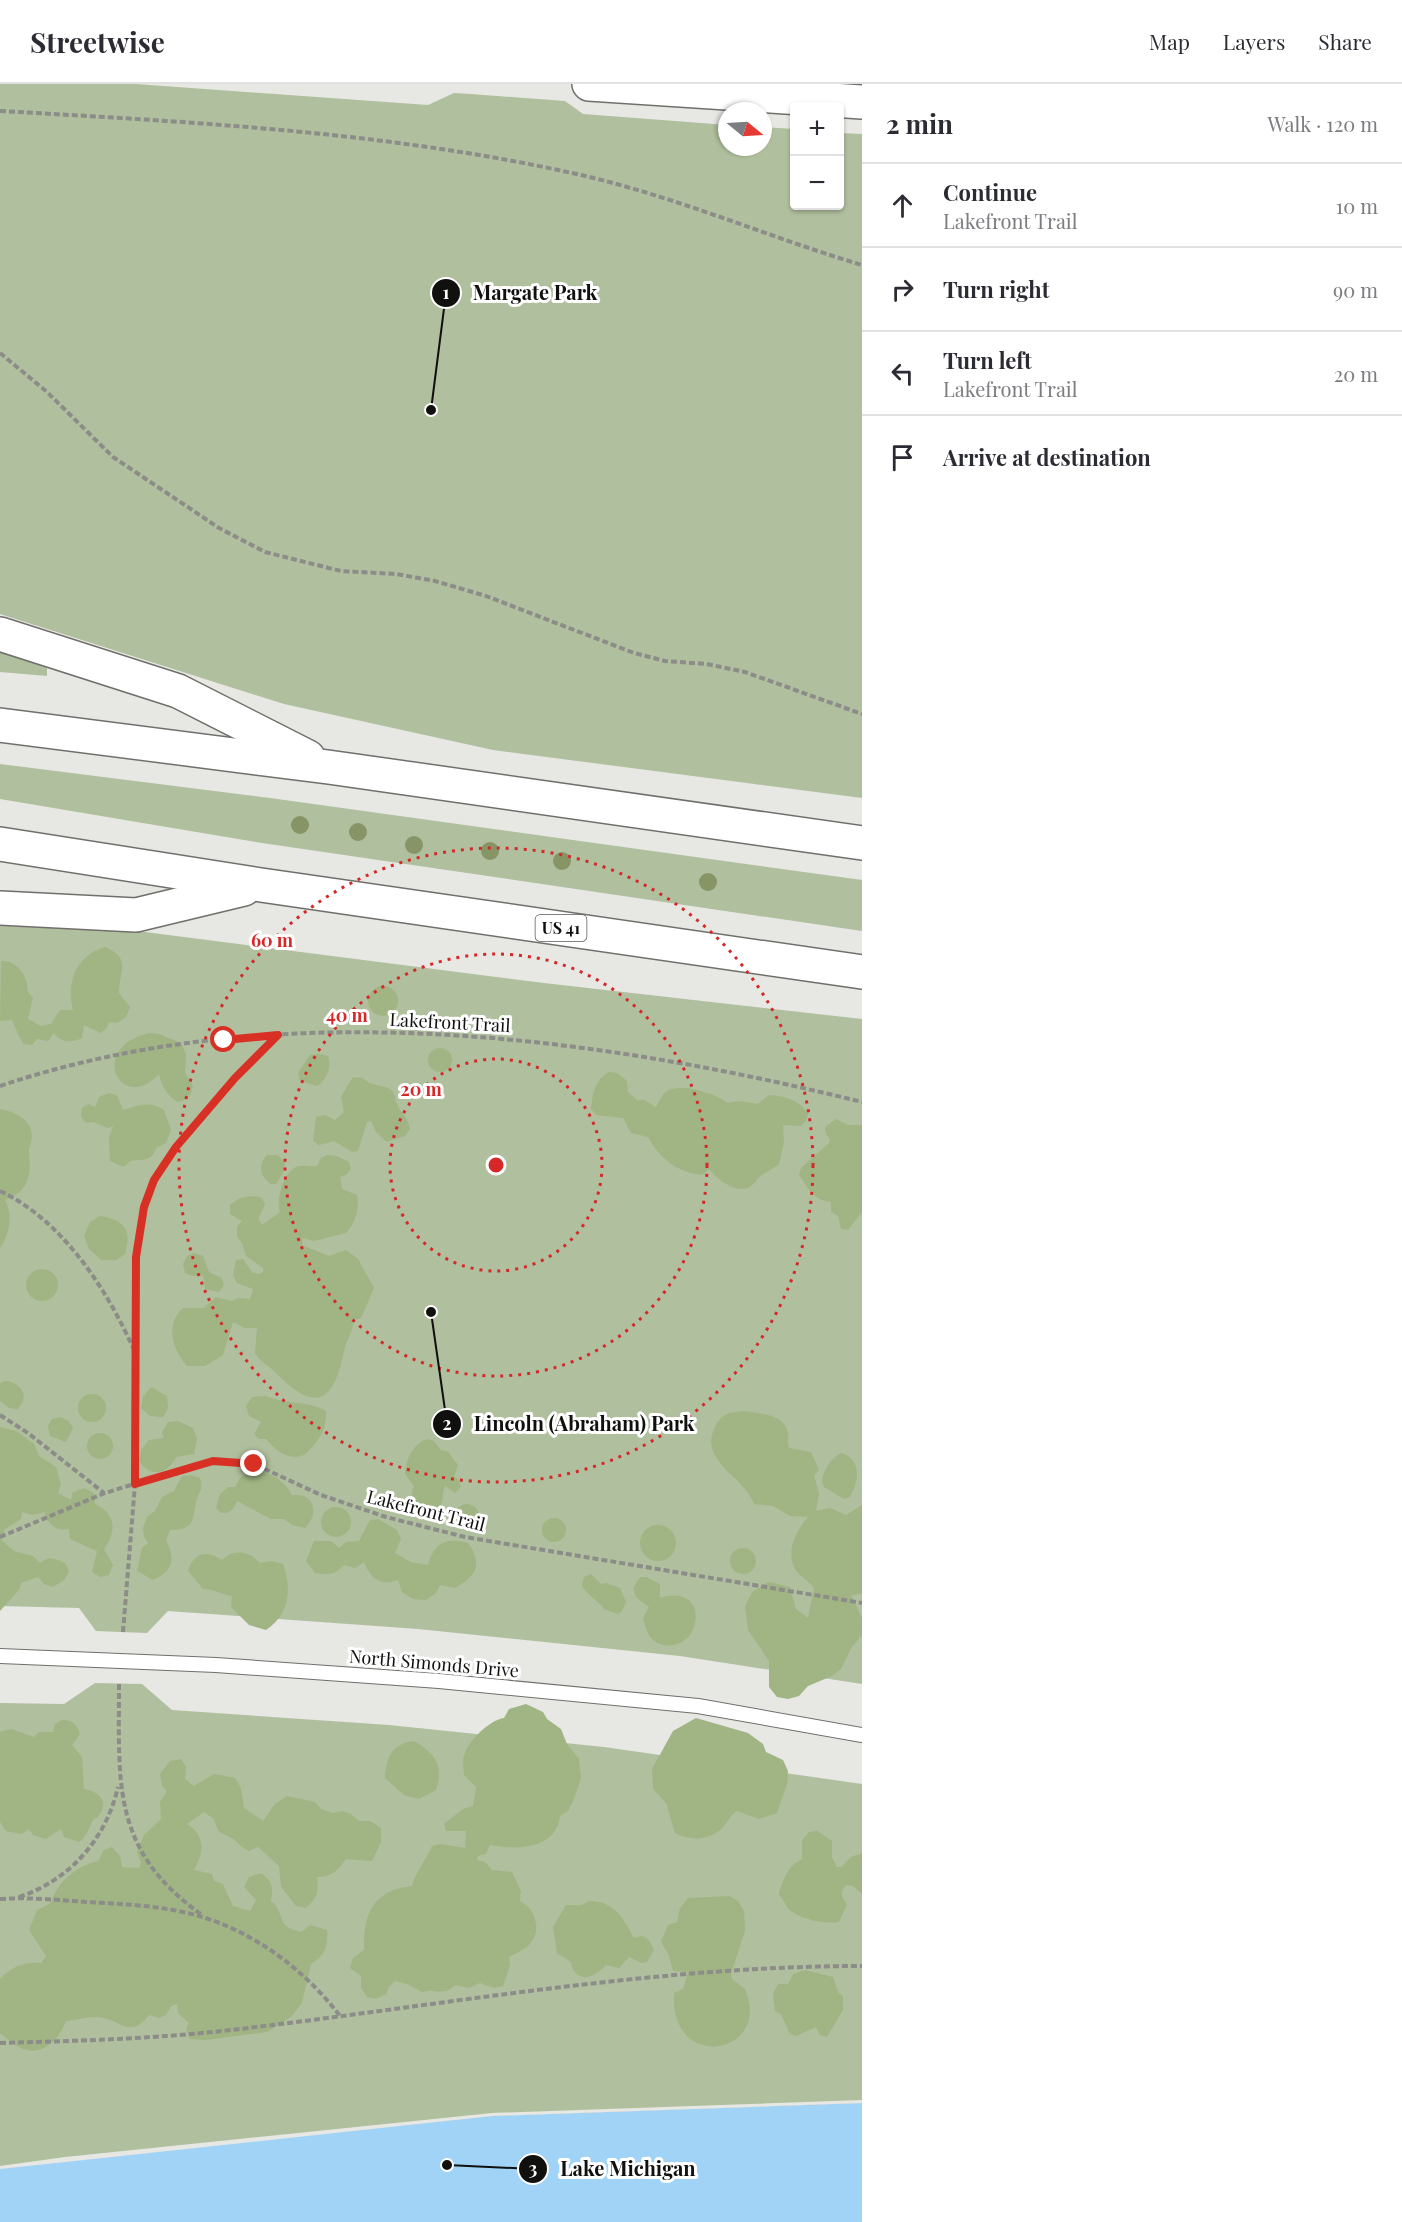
<!DOCTYPE html>
<meta charset="utf-8">
<style>
body{margin:0;font-family:"Playfair Display",serif;background:#f7f7f7;color:#2b2b33}
.controls{position:absolute;right:18px;top:18px;display:grid;overflow:hidden;border-radius:6px;box-shadow:0 2px 4px #0004}
.controls button{width:54px;height:54px;display:grid;place-items:center;padding:0;border:0;border-bottom:2px solid #e1e1e2;background:#fff;color:#2b2b33;font:30px sans-serif}
.compass{position:absolute;left:718px;top:18px;width:54px;height:54px;border-radius:50%;background:#fff;box-shadow:0 2px 4px #0004;rotate:108deg}
.stop{position:absolute;width:18px;height:18px;margin:-14px;border:4px solid #d93025;border-radius:50%;background:#fff}
.stop.end{background:#d93025;border-color:#fff;box-shadow:0 2px 6px #0008}
.list{margin:0;padding:0;list-style:none}
h2{display:flex;justify-content:space-between;align-items:center;height:78px;margin:0;padding:0 24px;font-size:26px}
h2 small{font-size:20px;font-weight:400;color:#7c7c81}
.list li{display:grid;grid-template-columns:39px 1fr auto;gap:18px;align-items:center;box-sizing:border-box;height:84px;padding:0 24px;border-top:2px solid #e1e1e2}
.list b{display:block;font-size:22px;white-space:nowrap}
.list p{margin:0;font-size:20px;white-space:nowrap;color:#7c7c81}
.list em{font-size:20px;font-style:normal;color:#7c7c81}
.icon{flex:none;width:33px;height:33px;fill:none;stroke:currentColor;stroke-width:2;stroke-linecap:round;stroke-linejoin:round}
.map{position:relative;flex:none;width:862px;height:2138px;overflow:hidden}
header{display:flex;align-items:center;gap:36px;box-sizing:border-box;height:84px;padding:0 30px;background:#fff;border-bottom:2px solid #e1e1e2}
header strong{font-size:28px}
nav{display:flex;gap:33px;margin-inline-start:auto;font-size:21px}
main{display:flex}
aside{flex:1;background:#fff}
.map>svg:first-child{display:block}
.green{fill:#b0bf9d}
.forest{fill:#a0b583}
.water{fill:#a0d3f6}
.pier{fill:#e7e7e3}
.lines{fill:none;stroke-linecap:round;stroke-linejoin:round}
.service-casing{stroke:#706f6c;stroke-width:16}
.tertiary-casing{stroke:#706f6c;stroke-width:36}
.motorway-casing{stroke:#706f6c;stroke-width:36}
.path{stroke:#8c8c89;stroke-width:4;stroke-dasharray:6 3;stroke-linecap:butt}
.service{stroke:#fff;stroke-width:14}
.tertiary{stroke:#fff;stroke-width:33}
.motorway{stroke:#fff;stroke-width:33}
.tree{fill:#879466}
.route{stroke:#d93025;stroke-width:8}
.ring{fill:none;stroke:#d62828;stroke-width:3;stroke-dasharray:3 6}
.labels{text-anchor:middle;stroke-width:6;stroke-linejoin:round;paint-order:stroke}
.shield{fill:#fff;stroke:#585857;stroke-width:1.5}
.shield-label{font-size:16px;font-weight:bold;fill:#10100f}
.street-label{font-size:18px;fill:#10100f;stroke:#fff}
.centre{fill:#d62828;stroke:#fff;stroke-width:3}
.ring-label{font-size:18px;text-anchor:middle;font-weight:bold;fill:#d62828;stroke:#fff;stroke-width:6;stroke-linejoin:round;paint-order:stroke}
.leader{fill:none;stroke:#10100f;stroke-width:2}
.callout-dot{fill:#10100f;stroke:#fff;stroke-width:2}
.mark-label{font-size:18px;text-anchor:middle;font-weight:bold;fill:#fff}
.callout-label{font-size:20px;text-anchor:middle;font-weight:bold;fill:#10100f;stroke:#fff;stroke-width:6;stroke-linejoin:round;paint-order:stroke}
</style>
<header>
<strong>Streetwise</strong>
<nav><a>Map</a><a>Layers</a><a>Share</a></nav>
</header>
<main>
<div class="map">
<svg width="862" height="2138" viewBox="0 0 862 2138">
<rect width="100%" height="100%" fill="#e7e7e3"/>
<g class="green">
<path d="M0,0H136L428,21L454,9L471,10L565,17L583,30L727,41V63H763V43L794,45V122H840V49L862,50V714L493,666L284,620L0,530Z"/>
<path d="M0,567L47,584V592L0,588Z"/>
<path d="M0,680L270,714L862,796V847L262,759L0,715Z"/>
<path d="M67,838L544,899L862,935V1600L680,1572L418,1545L168,1527L147,1549L96,1547L79,1524L0,1522V839Z"/>
<path d="M95,1599L142,1600L172,1626L389,1641L604,1663L862,1700V2019L492,2032L0,2085V1619L64,1620Z"/>
</g>
<g class="forest">
<path d="M105,863C132,875 119,886 119,909L130,923L126,933L117,939L109,938L106,945L101,949L84,941L82,954C72,959 61,959 54,949L48,957L37,955L32,961L24,960C18,952 16,944 12,936L0,937L1,877C18,876 28,893 28,908L33,914L28,935L41,942L51,940L60,926H73C66,898 76,872 105,863Z"/>
<circle cx="383" cy="917" r="15"/>
<path d="M149,949L159,950L181,959L186,970L185,989L193,1002C191,1012 187,1017 177,1018C167,1011 161,1001 159,990C122,1031 86,964 149,949Z"/>
<circle cx="440" cy="976" r="12"/>
<path d="M318,970L328,972C332,984 327,994 317,1002L300,997L298,989L310,971Z"/>
<path d="M609,988L617,989L627,997L628,1008L637,1016H644L656,1023C659,1018 662,1010 667,1007C680,999 716,1009 727,1019L739,1017L758,1020L769,1011C784,1012 800,1016 808,1030L806,1037L801,1042L783,1041L784,1058L779,1080C773,1085 768,1087 762,1091C756,1094 755,1102 747,1104C733,1108 717,1095 709,1085L702,1091C677,1088 660,1075 648,1053L631,1049L623,1034L596,1031L591,1025C593,1009 594,997 609,988Z"/>
<path d="M353,993L363,994C370,1002 379,1000 388,1004C396,1007 394,1014 397,1020C401,1030 408,1033 410,1045L405,1052L387,1058L376,1048L371,1037L367,1038L358,1067L352,1068L334,1057L319,1061L313,1057L316,1033L325,1031L335,1036L344,1028L341,1013Z"/>
<path d="M109,1009L117,1011L123,1026C139,1022 148,1016 164,1026L171,1046L166,1059L156,1064C152,1078 142,1075 130,1077L124,1083L110,1077L109,1054L113,1042L108,1044L93,1038L86,1039L81,1033L82,1024L89,1020L95,1023L99,1013Z"/>
<path d="M0,1025C15,1028 32,1035 32,1053C32,1058 29,1062 29,1067C31,1092 30,1106 5,1116C13,1131 10,1150 0,1164Z"/>
<path d="M836,1035L848,1041H862V1128L848,1146L841,1145L838,1132L831,1128V1118C812,1116 809,1104 799,1091L801,1084L829,1059L830,1056L826,1050L825,1043Z"/>
<path d="M267,1071H278L285,1079L283,1089L276,1100H271C260,1092 257,1082 267,1071Z"/>
<path d="M327,1071L337,1072L349,1078L351,1085L346,1091L340,1093L342,1105L357,1111C360,1122 355,1141 346,1149L314,1157L303,1154L302,1161L329,1172L346,1166L358,1175L374,1204L361,1234L353,1236C354,1248 346,1255 344,1267C333,1322 314,1328 275,1288C268,1281 260,1278 255,1269L257,1244H245L233,1238L223,1271L205,1282H187C172,1265 165,1240 183,1224H204L216,1213L231,1217L238,1214L250,1215L253,1205L237,1199L233,1191L236,1176L243,1175L252,1188L259,1190L263,1188V1184L246,1172L242,1159L237,1153V1142L242,1137L230,1130V1121C239,1113 250,1110 262,1114L265,1121L258,1135L262,1141L280,1128C276,1115 283,1088 298,1082C303,1081 311,1083 317,1082L321,1074Z"/>
<path d="M100,1132C125,1136 132,1146 125,1170L116,1176H101L89,1165L84,1152L90,1138Z"/>
<path d="M194,1169L203,1172L209,1188L222,1194L224,1201L219,1208L205,1205L203,1191L192,1192L185,1189L183,1180L187,1172Z"/>
<circle cx="42" cy="1201" r="16"/>
<path d="M5,1297C21,1298 31,1313 17,1325L9,1324L0,1317V1299Z"/>
<path d="M151,1303L167,1312L168,1325L163,1333L150,1332L141,1324L143,1313Z"/>
<circle cx="92" cy="1324" r="14"/>
<path d="M266,1312C286,1321 307,1316 326,1327C327,1346 318,1359 304,1371C288,1377 276,1367 266,1355H259L254,1350L261,1338L249,1332L246,1322L252,1313Z"/>
<path d="M744,1327C759,1330 784,1329 788,1349C789,1355 787,1358 789,1364L811,1368L819,1386L814,1392L819,1409L816,1427L830,1424L846,1431L862,1421V1510L851,1511L862,1534V1551L851,1564L841,1585L832,1592L808,1602L799,1612L788,1615L777,1613L769,1603V1577L748,1546L745,1522L752,1508L769,1498L790,1503L796,1525L808,1534L814,1504C808,1496 798,1492 794,1483C786,1466 797,1445 808,1433L790,1432L773,1422L754,1420C745,1392 696,1377 716,1341C722,1329 731,1328 744,1327Z"/>
<path d="M60,1333L69,1337L73,1344L66,1358L50,1352L48,1342L52,1335Z"/>
<path d="M178,1337L193,1344L197,1355L194,1370L176,1373C167,1391 151,1394 139,1377L141,1366L149,1356L164,1354L162,1349L168,1338Z"/>
<path d="M0,1343L16,1347L26,1354L34,1360L39,1372L56,1383L61,1400L58,1409L71,1416L72,1409L84,1404L94,1409L95,1420C116,1430 117,1447 104,1465L113,1481L109,1491L100,1493L92,1488L97,1467L70,1455L69,1445C54,1447 50,1441 44,1428L33,1431L22,1428L21,1435L4,1446L2,1457L14,1467L33,1472L40,1479C49,1472 56,1474 66,1480L69,1488L64,1496L53,1503L44,1500L38,1493L21,1499L19,1506L0,1527Z"/>
<circle cx="100" cy="1362" r="13"/>
<path d="M427,1355L434,1357L441,1366L448,1368L458,1381L454,1393L458,1395L461,1402L455,1409L445,1402C441,1410 445,1419 438,1425C419,1440 407,1420 414,1402L405,1390C405,1376 414,1359 427,1355Z"/>
<path d="M841,1369C862,1375 859,1397 850,1413L844,1415L824,1403L822,1397C823,1386 831,1374 841,1369Z"/>
<path d="M255,1386C270,1388 285,1397 292,1411C314,1408 320,1430 305,1444L292,1441L284,1435H271L237,1417C233,1426 231,1429 221,1429L216,1424L220,1410L228,1403H235L240,1394Z"/>
<path d="M190,1391L200,1394C204,1406 198,1408 196,1418C193,1436 194,1446 170,1446L166,1456C176,1476 173,1487 153,1496L137,1487L142,1464L148,1459L144,1453L143,1444L147,1433L155,1427L162,1413L174,1407L182,1392Z"/>
<circle cx="467" cy="1432" r="12"/>
<circle cx="336" cy="1438" r="15"/>
<circle cx="554" cy="1446" r="12"/>
<path d="M378,1435L397,1446L401,1455L395,1469L411,1478L428,1481C434,1459 446,1453 468,1459C483,1481 477,1491 455,1504L440,1501L436,1509L426,1516L413,1515L402,1508L398,1496C381,1503 370,1494 364,1478L355,1484L344,1481C335,1491 328,1491 315,1489L306,1477L314,1457H331L339,1464L346,1458L359,1457L370,1436Z"/>
<circle cx="658" cy="1459" r="18"/>
<circle cx="743" cy="1477" r="13"/>
<path d="M241,1468L252,1472L260,1479L272,1477L283,1480C292,1505 290,1530 266,1546L249,1541L231,1523L232,1512C220,1510 215,1505 203,1505L188,1487C193,1469 207,1465 222,1476L230,1470Z"/>
<path d="M591,1490L601,1500L606,1499L620,1504L626,1518L622,1527L618,1530L604,1525C598,1516 588,1512 582,1502L584,1493Z"/>
<path d="M640,1493H646L660,1500V1514C711,1498 703,1567 665,1561C650,1559 646,1547 643,1534L649,1523L636,1513L633,1504Z"/>
<path d="M526,1620L543,1628L547,1635L561,1645L567,1660L579,1675L581,1694L574,1715L568,1727L560,1732C556,1766 516,1766 490,1761L486,1770L478,1772L477,1776L485,1778L492,1786L512,1788L521,1807L520,1817C537,1826 543,1849 527,1863C522,1867 514,1870 509,1873L510,1881L503,1902L494,1904L480,1899L469,1904L455,1901C443,1913 436,1904 422,1908L407,1900L395,1897L389,1903L386,1910L376,1915L367,1913L361,1904V1892L350,1884L353,1874L364,1866C363,1830 373,1806 412,1802C416,1787 426,1776 432,1762L440,1760L465,1764L466,1747H446L444,1740L463,1725L473,1722L476,1703L464,1691C464,1685 462,1678 464,1672C467,1658 489,1636 504,1634L509,1625Z"/>
<path d="M696,1634L748,1649L763,1660L766,1668L783,1676L788,1687L787,1700L777,1729L759,1735L737,1727C730,1731 729,1737 724,1742C712,1756 691,1758 675,1749L666,1719L653,1705L652,1685L673,1647Z"/>
<path d="M62,1636C72,1636 77,1640 80,1650L72,1661L82,1673L84,1705C97,1707 110,1716 99,1731C94,1739 97,1729 92,1738C88,1745 87,1753 79,1758L64,1753L61,1745L46,1755L33,1751L29,1745L22,1750L6,1747L0,1738V1648L11,1645L34,1653L39,1648H53L55,1640Z"/>
<path d="M414,1657C435,1669 444,1682 436,1706L419,1715L404,1711L385,1694C386,1673 392,1660 414,1657Z"/>
<path d="M181,1675L186,1683L185,1695L194,1702L214,1690L235,1694L241,1704L244,1724L263,1737L275,1720L287,1712L315,1718L321,1725L333,1729L342,1727L351,1730L359,1737H370L381,1744V1758L372,1777L346,1775C337,1787 332,1793 317,1793C319,1808 317,1814 306,1824L296,1822L281,1803L279,1782L258,1763L249,1767C241,1764 240,1760 233,1755C221,1747 219,1753 214,1735L204,1728L187,1740C206,1752 204,1768 194,1786L212,1790L214,1797L223,1800L233,1822L250,1827L256,1816L244,1803L249,1793L261,1789C273,1798 273,1803 271,1817C287,1831 274,1842 301,1848L310,1841L327,1846C328,1863 325,1871 311,1880L302,1919L291,1933L267,1948L205,1956L190,1955L186,1945L189,1939L178,1929L177,1920L171,1922L166,1931L159,1934L149,1931C128,1958 119,1932 95,1933C86,1933 76,1936 66,1937C59,1956 41,1975 19,1963C12,1960 6,1953 0,1949V1895C13,1882 23,1878 41,1879L46,1872L29,1846L37,1826L50,1820C58,1798 74,1783 98,1777L104,1766L112,1763L120,1772L122,1783L139,1784L141,1779L137,1768L144,1751L161,1735L160,1718L167,1707L162,1702L160,1690L170,1677Z"/>
<path d="M817,1747L832,1757V1773L837,1783H842L851,1773L862,1769V1810L853,1802L846,1801C840,1808 841,1813 847,1820L839,1838C827,1841 794,1834 787,1823C784,1818 784,1816 779,1811C779,1805 788,1784 794,1780C797,1778 800,1777 802,1775V1756L809,1748Z"/>
<path d="M729,1812L738,1817L744,1827L745,1847L731,1890L732,1895L745,1905C773,1971 669,1990 674,1909L683,1905L688,1888L673,1887L669,1872L661,1857L668,1841L677,1838L680,1824L688,1814Z"/>
<path d="M589,1817C615,1817 624,1835 634,1854L642,1852L648,1855L654,1866L647,1878L641,1879L629,1873L619,1884L606,1881C598,1890 582,1901 573,1885C571,1881 573,1880 569,1877C566,1873 560,1872 557,1869L553,1843L566,1821H582Z"/>
<path d="M805,1886L833,1893L838,1908L843,1912V1926L827,1953L820,1951L816,1943L796,1952L790,1950L781,1930L775,1927L773,1910L778,1900H788L793,1890Z"/>
</g>
<path class="water" d="M862,2019V2138H0V2085L65,2076L492,2032Z"/>
<path class="pier" d="M862,2016V2019L492,2032L0,2085V2082L65,2073L492,2029Z"/>
<g class="lines">
<defs>
<path id="service" d="M0,1572L216,1581L439,1597L698,1622L862,1651"/>
<path id="tertiary" d="M589,0L862,18"/>
<g id="motorway">
<path d="M0,550L178,607L308,673"/>
<path d="M0,641L328,683L862,759"/>
<path d="M0,760L261,801L862,888"/>
<path d="M0,824L136,831L244,805"/>
</g>
</defs>
<use href="#service" class="service-casing"/>
<use href="#tertiary" class="tertiary-casing"/>
<use href="#motorway" class="motorway-casing"/>
<g class="path">
<path d="M0,27C194,38 391,48 581,91C677,113 768,153 862,181"/>
<path d="M0,269L47,308L113,373L219,444L265,468L341,487L396,490L435,497L486,512L634,569L665,577L707,580L745,588L862,630"/>
<path d="M0,1002C273,910 587,950 862,1018"/>
<path d="M0,1107C62,1136 107,1205 134,1266"/>
<path d="M0,1331L28,1349L104,1409"/>
<path d="M0,1453L105,1409L199,1380L226,1376L254,1380L321,1411L386,1433L465,1453L862,1519"/>
<path d="M123,1548L135,1400L136,1173L144,1123L154,1096L176,1063L235,994L278,951"/>
<path d="M119,1600C119,1700 111,1766 202,1831"/>
<path d="M19,1813C70,1796 106,1755 118,1703"/>
<path d="M0,1815C29,1813 58,1816 87,1818C119,1820 151,1821 183,1828C245,1841 302,1882 340,1932"/>
<path d="M0,1959C74,1957 148,1955 222,1947C435,1923 648,1882 862,1882"/>
</g>
<use href="#service" class="service"/>
<use href="#tertiary" class="tertiary"/>
<use href="#motorway" class="motorway"/>
</g>
<g class="tree">
<circle cx="300" cy="741" r="9"/>
<circle cx="358" cy="748" r="9"/>
<circle cx="414" cy="761" r="9"/>
<circle cx="490" cy="767" r="9"/>
<circle cx="562" cy="777" r="9"/>
<circle cx="708" cy="798" r="9"/>
</g>
<g class="lines">
<path class="route" d="M224,956L278,951L235,994L176,1063L154,1096L144,1123L136,1173L135,1400L213,1377L254,1380"/>
</g>
<g class="ring">
<circle cx="496" cy="1081" r="106"/>
<circle cx="496" cy="1081" r="211"/>
<circle cx="496" cy="1081" r="317"/>
</g>
<g class="labels">
<rect class="shield" x="535.5" y="831" width="51" height="26" rx="4.5"/>
<g class="shield-label">
<text x="561" y="850">US 41</text>
</g>
<g class="street-label">
<text transform="translate(450 939) rotate(3)" y="6">Lakefront Trail</text>
<text transform="translate(426 1427) rotate(14)" y="6">Lakefront Trail</text>
<text transform="translate(434 1580) rotate(5)" y="6">North Simonds Drive</text>
</g>
</g>
<circle cx="496" cy="1081" r="9" class="centre"/>
<g class="ring-label">
<text x="272" y="863">60 m</text>
<text x="347" y="938">40 m</text>
<text x="421" y="1012">20 m</text>
</g>
<path class="leader" d="M431 326L446 209M431 1228L447 1340M447 2081L533 2085"/>
<g class="callout-dot">
<circle cx="431" cy="326" r="6"/>
<circle cx="431" cy="1228" r="6"/>
<circle cx="447" cy="2081" r="6"/>
<circle cx="446" cy="209" r="15"/>
<circle cx="447" cy="1340" r="15"/>
<circle cx="533" cy="2085" r="15"/>
</g>
<g class="mark-label">
<text x="446" y="215">1</text>
<text x="447" y="1346">2</text>
<text x="533" y="2091">3</text>
</g>
<g class="callout-label">
<text x="535" y="216">Margate Park</text>
<text x="584" y="1347">Lincoln (Abraham) Park</text>
<text x="628" y="2092">Lake Michigan</text>
</g>
</svg>
<div class="controls">
<button>+</button>
<button>−</button>
</div>
<svg class="compass" viewBox="-18 -18 36 36"><path d="M0-13l5 13h-10z" fill="#e53935"/><path d="M0 13l5-13h-10z" fill="#7c7c81"/></svg>
<div class="stop" style="left:224px;top:956px"></div>
<div class="stop end" style="left:254px;top:1380px"></div>
</div>
<aside>
<h2>2 min<small>Walk · 120 m</small></h2>
<ul class="list">
<li><svg class="icon" aria-label="ahead" viewBox="0 0 24 24"><path d="M12 20V5M6 11l6-6 6 6"/></svg><div><b>Continue</b><p>Lakefront Trail</p></div><em>10 m</em></li>
<li><svg class="icon" aria-label="right" viewBox="0 0 24 24"><path d="M7 20v-9h11M14 6l5 5-5 5"/></svg><div><b>Turn right</b></div><em>90 m</em></li>
<li><svg class="icon" aria-label="left" viewBox="0 0 24 24"><path d="M17 20v-9H6M10 6l-5 5 5 5"/></svg><div><b>Turn left</b><p>Lakefront Trail</p></div><em>20 m</em></li>
<li><svg class="icon" aria-label="arrive" viewBox="0 0 24 24"><path d="M6 21V4h12l-3 4 3 4H6"/></svg><div><b>Arrive at destination</b></div></li>
</ul>
</aside>
</main>
